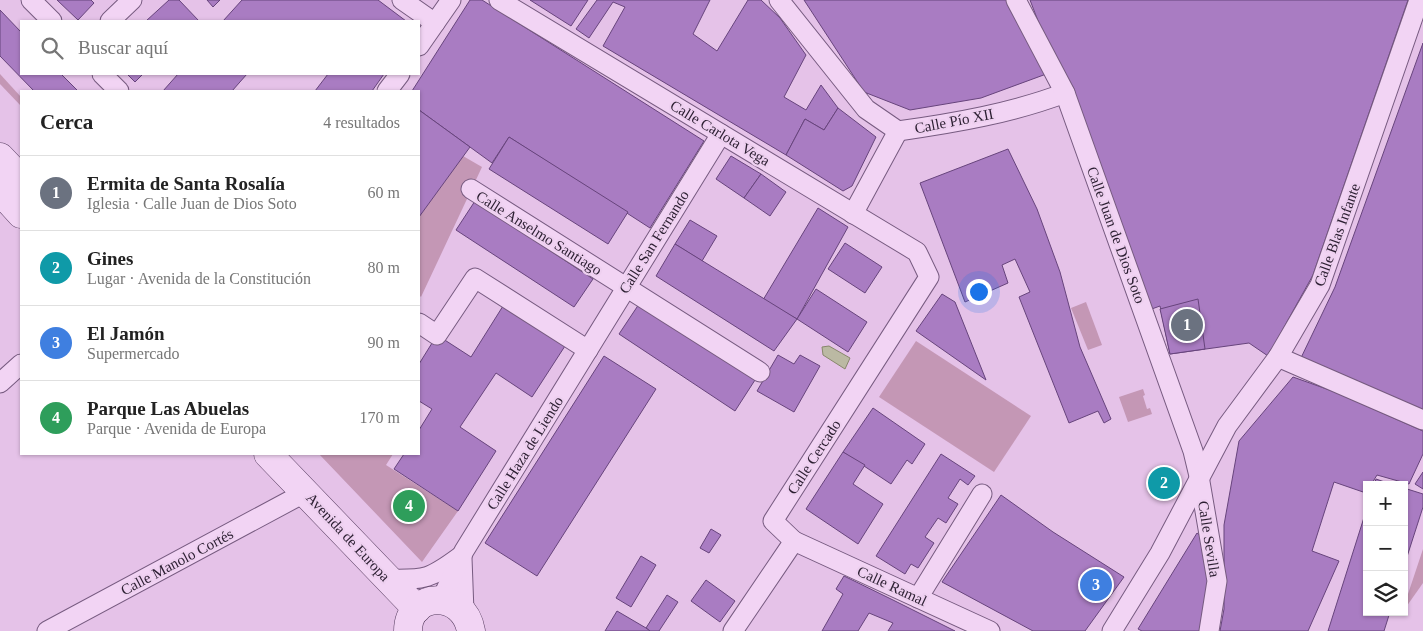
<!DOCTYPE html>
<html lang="es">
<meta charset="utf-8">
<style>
body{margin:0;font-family:"Times New Roman",serif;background:#f2f2f2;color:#222}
.controls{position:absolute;right:15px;bottom:15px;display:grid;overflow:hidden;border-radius:0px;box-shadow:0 1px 4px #0004}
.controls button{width:45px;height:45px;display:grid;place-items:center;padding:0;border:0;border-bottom:1px solid #e0e0e0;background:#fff;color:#222;font:25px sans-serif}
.you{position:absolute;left:978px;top:291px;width:18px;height:18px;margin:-12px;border:4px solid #fff;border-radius:50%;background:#1a73e8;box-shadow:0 0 0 8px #1a73e833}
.badge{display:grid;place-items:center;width:32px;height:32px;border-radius:50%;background:#453288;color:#fff;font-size:16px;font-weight:700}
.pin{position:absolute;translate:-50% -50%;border:2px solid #fff;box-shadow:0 1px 5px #0006}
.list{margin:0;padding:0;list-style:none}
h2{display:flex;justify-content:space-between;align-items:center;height:65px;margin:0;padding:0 20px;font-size:21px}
h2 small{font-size:16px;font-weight:400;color:#767676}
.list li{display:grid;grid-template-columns:32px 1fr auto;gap:15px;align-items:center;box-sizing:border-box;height:75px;padding:0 20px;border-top:1px solid #e0e0e0}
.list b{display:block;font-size:19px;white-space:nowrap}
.list p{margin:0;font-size:16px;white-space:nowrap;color:#767676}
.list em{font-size:16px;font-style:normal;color:#767676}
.icon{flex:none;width:28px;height:28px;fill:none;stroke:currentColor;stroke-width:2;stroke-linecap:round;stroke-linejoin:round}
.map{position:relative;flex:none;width:1423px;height:631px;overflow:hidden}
.search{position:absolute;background:#fff;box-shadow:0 1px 4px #0004;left:20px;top:20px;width:400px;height:55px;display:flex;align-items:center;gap:12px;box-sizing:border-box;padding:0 18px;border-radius:0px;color:#767676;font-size:19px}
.panel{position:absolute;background:#fff;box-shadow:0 1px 4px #0004;left:20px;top:90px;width:400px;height:365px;border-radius:0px}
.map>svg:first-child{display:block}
.green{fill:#c497b5}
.water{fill:#bbb9a3;stroke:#88876c}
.building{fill:#a97cc2;stroke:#67447c}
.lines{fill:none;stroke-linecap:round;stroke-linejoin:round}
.street-casing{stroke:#775b80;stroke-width:21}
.secondary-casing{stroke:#583e61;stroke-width:29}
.street{stroke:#f2d4f4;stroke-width:19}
.secondary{stroke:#f2d4f4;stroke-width:28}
.labels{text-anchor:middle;stroke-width:4.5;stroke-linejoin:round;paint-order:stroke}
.street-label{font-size:15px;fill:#2b1e31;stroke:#eed0f0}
</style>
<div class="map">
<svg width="1423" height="631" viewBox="0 0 1423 631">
<rect width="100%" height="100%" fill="#e5c2e8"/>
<g class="green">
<path d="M0,74L21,97V106L0,84Z"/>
<path d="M463,156L482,167L421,297L419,295V217Z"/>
<path d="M1086,302L1102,345L1088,350L1071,308Z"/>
<path d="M916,341L1031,416L994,472L879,397Z"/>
<path d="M1143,389L1145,395L1143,396L1147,409L1150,408L1152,414L1128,422L1119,397Z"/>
<path d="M319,454H393L386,465L458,511L422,562Z"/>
<path d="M1423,549V583L1404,610V606Z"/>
</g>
<path class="water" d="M829,346L850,358L845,369L823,355L822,347Z"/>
<g class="building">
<path d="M57,0H91L94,3L78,20Z"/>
<path d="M169,0H179L199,21H146Z"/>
<path d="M207,0H220L213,7Z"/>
<path d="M242,0H378L406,21H223Z"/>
<path d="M470,0H482L704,141L650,228L509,137L492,163L419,110V91H412Z"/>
<path d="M530,0H588L571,26Z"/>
<path d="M597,0H710L693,34L717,51L748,0H761L780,18L806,55L784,97L806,110L821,85L838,108L824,130L805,119L786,155L603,46L625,7L613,2L589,38L576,29Z"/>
<path d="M804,0H1009L1049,73L981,98L910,110L864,92Z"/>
<path d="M1030,0H1408L1313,275L1268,356L1249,343L1170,354L1160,306L1149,310Z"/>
<path d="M0,10L21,32V74H61L78,91H34L0,56Z"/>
<path d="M1423,43V411L1299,362L1335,287Z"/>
<path d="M127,74H143L135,82Z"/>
<path d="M178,74H247L232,91H163Z"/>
<path d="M328,74H384L372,91H315Z"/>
<path d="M838,108L876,137L852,186L843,191L786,155L805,119L824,130Z"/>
<path d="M419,110L470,147L419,217Z"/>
<path d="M509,137L628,212L608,244L489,169Z"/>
<path d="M1008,149L1037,209L1060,272L1080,347L1111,419L1104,423L1098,411L1069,423L1019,297L1030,292L1015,259L1002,265L1008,283L965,302L920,183Z"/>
<path d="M731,156L761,174L744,198L716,179Z"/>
<path d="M761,174L786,192L770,216L744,198Z"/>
<path d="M475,201L593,279L574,307L456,230Z"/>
<path d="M818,208L848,227L797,319L763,300Z"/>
<path d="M690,220L717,236L702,261L675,244Z"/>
<path d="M845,243L882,267L865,293L828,269Z"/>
<path d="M675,244L797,319L774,351L656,276Z"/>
<path d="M816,289L867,322L848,352L797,319Z"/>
<path d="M942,294L955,302L986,380L916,331Z"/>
<path d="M1198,299L1205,349L1170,354L1160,309Z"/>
<path d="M639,304L755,380L735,411L619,334Z"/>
<path d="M503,306L565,346L532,397L496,373L460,427L496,451L458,511L394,469L404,454H419V430L432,409L419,401V364L437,335L471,357Z"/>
<path d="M778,355L794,364L800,355L820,366L794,412L757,391Z"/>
<path d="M604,356L656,389L537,576L485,543Z"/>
<path d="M1293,377L1335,392L1423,431V454L1409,484L1377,475L1371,485H1367L1366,493L1334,482L1312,551L1339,561L1308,631H1220L1224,609V525L1239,441Z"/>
<path d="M873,408L925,444L912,464L907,460L891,484L843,452Z"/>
<path d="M843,452L865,465L853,484L883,504L858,544L806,509Z"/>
<path d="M941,454L975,476L968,485L960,479L948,498L958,504L946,523L938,518L925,537L934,543L918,568L911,564L905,574L876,556Z"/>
<path d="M1423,472V489L1415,484Z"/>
<path d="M1376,479L1393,485H1374Z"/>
<path d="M1404,488L1423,494V507L1404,566Z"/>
<path d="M1001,495L1053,532L1124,577L1085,631H1033L942,582Z"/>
<path d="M1367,508V612H1390L1384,631H1328Z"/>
<path d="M711,529L721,535L709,553L700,548Z"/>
<path d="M1197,533L1205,539L1210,587L1203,631H1142L1138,629Z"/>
<path d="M641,556L656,565L631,607L616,598Z"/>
<path d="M844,576L893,600L955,631H888L893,623L869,613L858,631H822L843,594L836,589Z"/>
<path d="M706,580L735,601L720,622L691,601Z"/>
<path d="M667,595L678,602L659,631H650L646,628Z"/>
<path d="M617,611L646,628L650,631H605Z"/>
</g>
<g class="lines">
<defs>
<g id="street">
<path d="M31,0L52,21"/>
<path d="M402,0L435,23"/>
<path d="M499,0L917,252L929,277L773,521L794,541L733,631"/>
<path d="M779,0L866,109L898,131C955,123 1012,113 1065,93"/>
<path d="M1016,0L1065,93L1193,451L1199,476L1217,581L1209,631"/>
<path d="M110,21L132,0"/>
<path d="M419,46L451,0"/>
<path d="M102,74L119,91"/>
<path d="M387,91L400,74"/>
<path d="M471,189L760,372"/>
<path d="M853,214L898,131"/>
<path d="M419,323L437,335L475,278L588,350"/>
<path d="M1278,357L1423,420"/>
<path d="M0,383L21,364"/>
<path d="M794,541L990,631"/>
<path d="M462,558L464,612"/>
<path d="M388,579C426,580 430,579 461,556"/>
<path d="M918,598L982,494"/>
<path d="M441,600L464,551L721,134"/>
<path d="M47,631L306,492"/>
<path d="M1112,631L1160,553L1227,426L1278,357L1320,285L1419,0"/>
</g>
<g id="secondary">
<path d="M0,157L21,179"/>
<path d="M0,191L21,214"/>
<path d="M268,454L417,609"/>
<path d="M408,631C408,591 464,589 471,631"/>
</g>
</defs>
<use href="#street" class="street-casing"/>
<use href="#secondary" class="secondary-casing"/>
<use href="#street" class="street"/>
<use href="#secondary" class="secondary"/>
</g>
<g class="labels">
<g class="street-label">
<text transform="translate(954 121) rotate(-11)" y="5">Calle Pío XII</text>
<text transform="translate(720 133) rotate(31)" y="5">Calle Carlota Vega</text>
<text transform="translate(539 233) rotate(32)" y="5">Calle Anselmo Santiago</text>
<text transform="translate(1116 235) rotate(70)" y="5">Calle Juan de Dios Soto</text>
<text transform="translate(1337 235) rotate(-70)" y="5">Calle Blas Infante</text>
<text transform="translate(654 242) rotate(-58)" y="5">Calle San Fernando</text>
<text transform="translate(525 453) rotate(-58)" y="5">Calle Haza de Liendo</text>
<text transform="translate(814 457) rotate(-57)" y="5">Calle Cercado</text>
<text transform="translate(348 537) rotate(47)" y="5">Avenida de Europa</text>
<text transform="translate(1209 539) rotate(81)" y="5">Calle Sevilla</text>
<text transform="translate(177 562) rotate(-28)" y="5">Calle Manolo Cortés</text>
<text transform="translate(892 586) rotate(25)" y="5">Calle Ramal</text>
</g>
</g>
</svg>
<div class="controls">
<button>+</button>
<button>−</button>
<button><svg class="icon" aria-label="layers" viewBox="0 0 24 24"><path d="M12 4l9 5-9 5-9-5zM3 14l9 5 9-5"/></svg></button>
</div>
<div class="you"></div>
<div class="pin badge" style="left:1187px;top:325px;background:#6b7280">1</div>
<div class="pin badge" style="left:1164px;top:483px;background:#0f9aa8">2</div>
<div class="pin badge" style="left:1096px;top:585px;background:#3f7fe0">3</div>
<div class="pin badge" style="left:409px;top:506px;background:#2e9e5b">4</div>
<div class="search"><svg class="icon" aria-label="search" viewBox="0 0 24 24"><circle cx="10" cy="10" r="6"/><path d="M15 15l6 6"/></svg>Buscar aquí</div>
<section class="panel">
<h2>Cerca<small>4 resultados</small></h2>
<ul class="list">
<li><span class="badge" style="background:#6b7280">1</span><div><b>Ermita de Santa Rosalía</b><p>Iglesia · Calle Juan de Dios Soto</p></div><em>60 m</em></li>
<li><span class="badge" style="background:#0f9aa8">2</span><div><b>Gines</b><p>Lugar · Avenida de la Constitución</p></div><em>80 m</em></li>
<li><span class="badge" style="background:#3f7fe0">3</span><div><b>El Jamón</b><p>Supermercado</p></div><em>90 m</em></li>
<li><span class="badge" style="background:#2e9e5b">4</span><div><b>Parque Las Abuelas</b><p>Parque · Avenida de Europa</p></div><em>170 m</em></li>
</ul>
</section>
</div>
